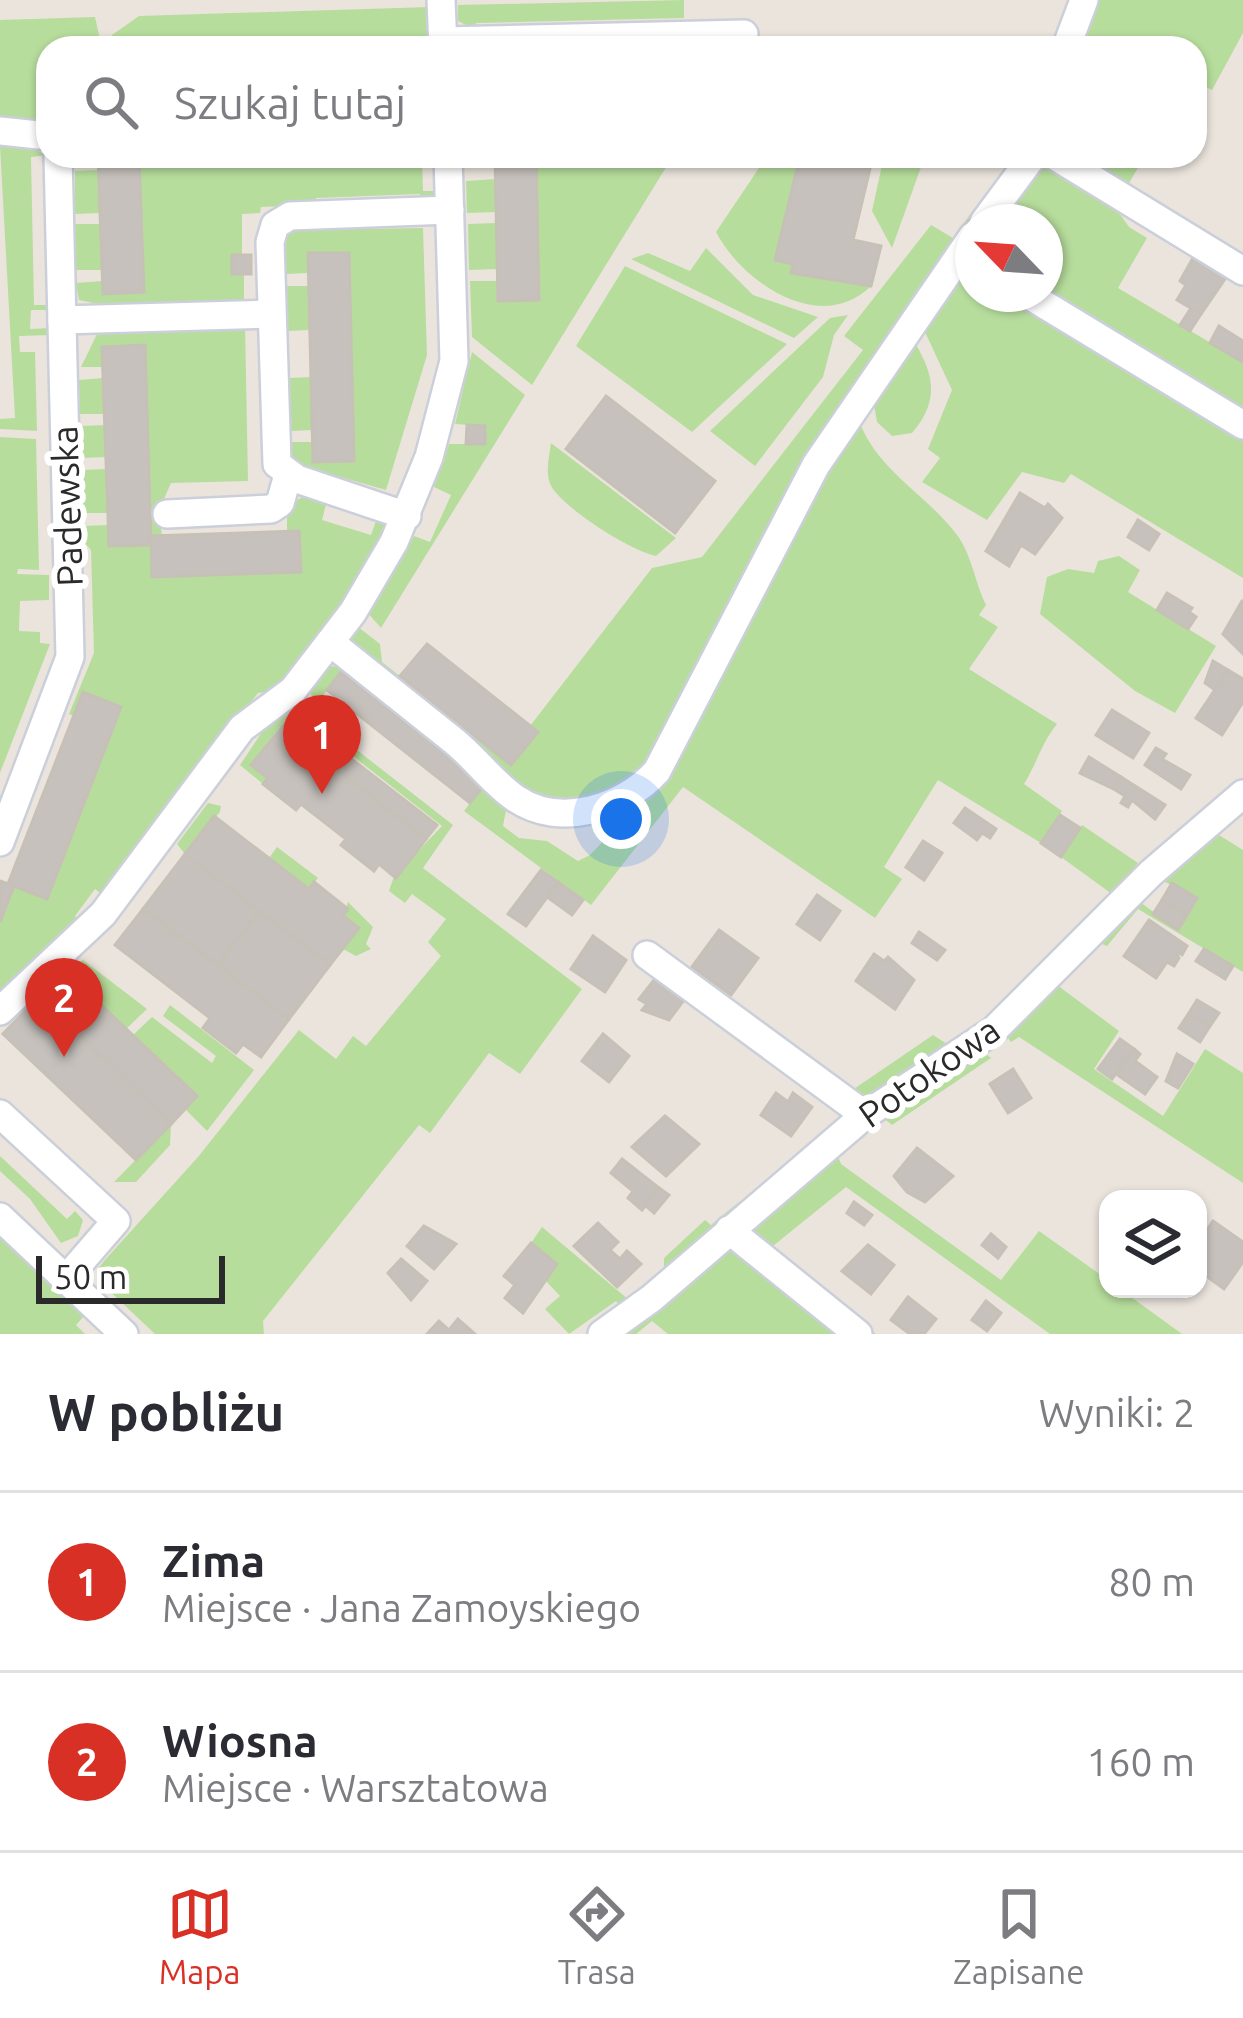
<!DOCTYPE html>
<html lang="pl">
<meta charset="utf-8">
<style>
body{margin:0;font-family:Ubuntu,sans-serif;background:#f7f7f7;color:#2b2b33}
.controls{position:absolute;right:36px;bottom:36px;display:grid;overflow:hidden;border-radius:24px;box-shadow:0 3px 9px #0004}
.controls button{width:108px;height:108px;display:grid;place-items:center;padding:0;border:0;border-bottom:3px solid #e1e1e2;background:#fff;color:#2b2b33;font:60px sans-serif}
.compass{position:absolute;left:955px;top:204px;width:108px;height:108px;border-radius:50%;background:#fff;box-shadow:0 3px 9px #0004;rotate:295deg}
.scale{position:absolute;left:36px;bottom:30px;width:189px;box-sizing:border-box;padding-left:12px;border:6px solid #2a2a2a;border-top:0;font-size:33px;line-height:42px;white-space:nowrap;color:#2a2a2a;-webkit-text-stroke:9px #fff;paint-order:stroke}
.you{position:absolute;left:621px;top:819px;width:42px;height:42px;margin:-30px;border:9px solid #fff;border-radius:50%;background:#1a73e8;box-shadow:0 0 0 18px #1a73e833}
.badge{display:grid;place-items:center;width:78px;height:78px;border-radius:50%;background:#d93025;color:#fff;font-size:39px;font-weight:700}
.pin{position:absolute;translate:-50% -99px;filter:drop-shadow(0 3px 6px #0008)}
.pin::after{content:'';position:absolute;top:63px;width:42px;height:36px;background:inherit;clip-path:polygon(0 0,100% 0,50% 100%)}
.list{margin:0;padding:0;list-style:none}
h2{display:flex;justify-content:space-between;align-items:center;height:156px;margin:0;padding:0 48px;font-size:51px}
h2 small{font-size:39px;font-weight:400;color:#7c7c81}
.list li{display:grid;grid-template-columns:78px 1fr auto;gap:36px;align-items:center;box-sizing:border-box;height:180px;padding:0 48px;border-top:3px solid #e1e1e2}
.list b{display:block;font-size:45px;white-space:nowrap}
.list p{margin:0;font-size:39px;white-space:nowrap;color:#7c7c81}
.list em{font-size:39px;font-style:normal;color:#7c7c81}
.icon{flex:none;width:66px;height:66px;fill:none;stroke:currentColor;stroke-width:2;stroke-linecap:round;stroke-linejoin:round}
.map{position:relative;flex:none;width:1243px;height:1334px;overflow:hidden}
.search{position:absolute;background:#fff;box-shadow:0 3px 9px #0004;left:36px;right:36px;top:36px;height:132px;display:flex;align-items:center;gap:30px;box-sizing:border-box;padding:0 42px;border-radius:36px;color:#7c7c81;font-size:45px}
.sheet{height:516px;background:#fff}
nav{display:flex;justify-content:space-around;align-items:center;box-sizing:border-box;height:168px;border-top:3px solid #e1e1e2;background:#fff;font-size:33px;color:#7c7c81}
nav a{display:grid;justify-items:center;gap:6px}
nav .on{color:#d93025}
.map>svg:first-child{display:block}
.green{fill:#b7dd9d}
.building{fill:#c6c1bc;stroke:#c6c0b7;stroke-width:3}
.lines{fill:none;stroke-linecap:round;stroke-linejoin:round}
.minor-casing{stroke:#cbcfda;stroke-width:32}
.minor{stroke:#fff;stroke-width:27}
.labels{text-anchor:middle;stroke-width:12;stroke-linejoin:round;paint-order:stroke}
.street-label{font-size:36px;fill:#2a2a2a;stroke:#fff}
</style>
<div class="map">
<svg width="1243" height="1334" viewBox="0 0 1243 1334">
<rect width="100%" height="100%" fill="#ebe4dd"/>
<g class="green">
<path d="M684,0V18L476,23L472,28L458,21V5Z"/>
<path d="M1093,0H1243V33L1212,90L1195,82V48H1071Z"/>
<path d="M429,7V48H403L402,42L113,48L112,35L139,16Z"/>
<path d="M95,17L102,48H48V113L31,124L0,117V20Z"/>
<path d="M0,146H25L48,155L31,157L34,305H52V310H31L30,329L52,328L51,335L19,336L20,352H35L37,431L0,429V419L15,418Z"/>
<path d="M139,156H422L423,191H440L421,202L420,194L316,198L315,205L261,207L260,213L242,214V255H232L233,274H244V306L99,310L98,304L79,300L76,283L102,281L103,294L143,292Z"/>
<path d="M536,156H673L532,385L472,337L470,281H497L499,301L539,299Z"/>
<path d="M767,156H800L776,260L793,264L792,274L871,286C820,336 742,282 716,232Z"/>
<path d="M884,156H925L892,248L872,211Z"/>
<path d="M1014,156H1022L975,222L649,772C602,799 566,809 516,784L342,641L357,626L380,644L382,662L510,764L530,726L652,568L702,557L863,350L844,336L931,225L953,238Z"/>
<path d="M1068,156H1145L1129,183L1141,202Z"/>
<path d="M1045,160L1112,203L1129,227L1147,238L1118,288L1243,362V418L1045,294V222H990Z"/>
<path d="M99,170L100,213L75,214V171Z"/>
<path d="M495,179L496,212L467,213L466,181Z"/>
<path d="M496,223L497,269L469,270L468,224Z"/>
<path d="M75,224H100L102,270H76Z"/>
<path d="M423,228L427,355L386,490L302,466L291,456V442H312L313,462L354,461L349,254L308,253V273L286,274V237L294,230Z"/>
<path d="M706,248L753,295L818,317L794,338L631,259L648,253L690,271Z"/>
<path d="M625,266L787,344L692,432L576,346Z"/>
<path d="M973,278V294H1017L1243,432V578L1071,474L1064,483L1022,472L987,520L922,482L940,458L928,449L952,390L924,330L952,281Z"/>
<path d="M309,286L310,330L287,331L286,286Z"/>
<path d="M848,315L834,335L823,377L755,466L710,431L830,318Z"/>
<path d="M245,324L248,481L171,483L159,510L162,536H151L145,346L103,347V367H81L100,328Z"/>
<path d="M910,335C933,371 942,398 912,433L892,436L877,422L873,399Z"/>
<path d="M472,352L525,395L381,628L367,612L401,550L405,551L414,536L430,542L451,495L434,487L449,444H484V426L455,424Z"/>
<path d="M311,377L312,430L291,431L289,378Z"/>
<path d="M103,378L105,414H80L79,380Z"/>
<path d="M857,414C873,469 924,491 957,535C972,555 975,583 986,605L979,615L998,627L969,669L1057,724C1041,744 1037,763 1024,784L1062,811L1041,843L938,780L884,867L902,879L875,918L683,787L591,905L464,811L484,784L342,672L316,704L309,691L330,666L341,667L424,723L507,805L503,826L519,838L547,841L578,861L590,855L664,776Z"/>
<path d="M105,425L106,457L81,458L80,426Z"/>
<path d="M0,437L36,439L39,570L18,569L17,574L49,575V600L20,601L19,631L40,632V643L50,644L0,773Z"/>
<path d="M551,443L676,538L656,556C629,550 570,512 553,489C544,476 549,458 551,443Z"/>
<path d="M107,469L108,513H82L81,470Z"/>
<path d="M305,495L327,501L322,520L371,535L377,518L386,524L367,573L280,690L258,693L103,895L95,889L75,916L79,921L0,996V922L14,886L47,898L121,708L83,693L74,716L69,714L94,653L91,550L83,541L82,526L108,525L110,546L151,545L153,577L300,572L299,532H287V507Z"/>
<path d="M1119,556L1140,570L1128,592L1216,646L1175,713L1135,691L1040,614L1047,577L1068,569L1094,573L1098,561Z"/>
<path d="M298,704L453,825L423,868L582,989L520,1074L489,1053L430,1133L419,1125L263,1321L264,1334H155L101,1283L98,1269L104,1261L198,1157L299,1030L336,1059L353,1036L366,1046L441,956L428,942L446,919L412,894L405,903L389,891L394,876L442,826L293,709L252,764L268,778L263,784L240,765L268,723Z"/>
<path d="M208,803L221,806L220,812L185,854L177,844Z"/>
<path d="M1082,825L1138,863L1112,894L1061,857Z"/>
<path d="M1214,832L1243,850V972L1138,909L1107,946L1102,944L1136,899L1178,930L1197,898L1159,879Z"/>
<path d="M277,847L318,878L309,889L269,858Z"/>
<path d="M348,902L373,927L366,944L371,949L356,956L343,949L359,928L343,916Z"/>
<path d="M83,960L147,1009L126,1029L64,970Z"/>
<path d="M1057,985L1119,1031L1094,1069L1163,1116L1205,1049L1243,1073V1183L1019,1037L1011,1042L1004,1033Z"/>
<path d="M170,1005L254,1070L207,1131L185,1109L197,1095L133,1035L152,1017L212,1063L216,1056L163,1016Z"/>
<path d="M933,1035L950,1046L866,1105L848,1093Z"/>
<path d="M985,1053L991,1058L892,1125L881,1116Z"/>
<path d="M171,1124L170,1145L136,1182H114Z"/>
<path d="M844,1143L837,1154L841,1164L1001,1280L1039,1231L1108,1280V1289H1120L1182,1334H1050L846,1187L768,1250L876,1334H866L763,1253L751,1232L792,1197L787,1191Z"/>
<path d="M0,1156L67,1219L75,1211L83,1220L78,1236L61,1243L30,1199L0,1171Z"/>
<path d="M740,1201L667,1272L664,1269V1258L705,1220L711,1225Z"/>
<path d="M542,1227L629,1300L651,1280L654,1284L623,1309L616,1301L569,1334L545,1309L560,1296L544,1279L556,1264L531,1243Z"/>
<path d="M0,1237L84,1316L76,1325L85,1334H0Z"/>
<path d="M725,1242L847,1334H668L652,1321L636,1334H615Z"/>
</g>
<g class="building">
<path d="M139,156L144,292L103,294L98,156Z"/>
<path d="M495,156H536L539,300L498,301Z"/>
<path d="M800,156H873L853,240L881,246L871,286L791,273L793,264L775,260Z"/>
<path d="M308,253H349L354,461L313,462Z"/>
<rect x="232" y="255" width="19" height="19"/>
<path d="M1193,258L1227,276L1201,314L1177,300L1186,285L1180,281Z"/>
<path d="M1191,308L1201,314L1190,331L1180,325Z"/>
<path d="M1219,326L1243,341V362L1210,343Z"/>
<path d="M145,345L151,545L109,546L102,347Z"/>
<path d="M606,396L715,481L675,533L566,449Z"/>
<path d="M467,425L485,426V444H466Z"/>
<path d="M1020,493L1045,508L1048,504L1062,518L1035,554L1021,545L1009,566L986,551Z"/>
<path d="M1138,520L1159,534L1149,550L1128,537Z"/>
<path d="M299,531L301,572L152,577L151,536Z"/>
<path d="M1167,593L1192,608L1189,612L1196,617L1188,629L1157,610Z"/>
<path d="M1242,601H1243V654L1223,634Z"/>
<path d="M427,644L538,732L511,765L400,676Z"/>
<path d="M1213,661L1228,670L1215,690L1205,683Z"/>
<path d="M1228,670L1243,679V702L1222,735L1196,718Z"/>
<path d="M341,672L485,784L470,803L327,690Z"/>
<path d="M83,692L121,707L47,899L8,884Z"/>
<path d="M1112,710L1149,733L1133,758L1096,735Z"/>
<path d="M292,713L437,825L426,839L282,727Z"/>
<path d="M282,727L426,839L396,878L379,864L374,871L341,845L346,839L301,804L296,810L263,784L268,778L251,765Z"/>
<path d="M1156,748L1166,754L1162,759L1190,775L1181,789L1145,765Z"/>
<path d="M1089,757L1121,777L1114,789L1080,773Z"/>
<path d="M1121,777L1165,805L1155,819L1132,800L1128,807L1121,803L1125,796L1114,789Z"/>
<path d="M965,808L996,829L990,838L982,833L977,840L954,823Z"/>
<path d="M1060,815L1080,828L1061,857L1041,843Z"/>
<path d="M214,816L309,889L314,882L348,909L343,916L359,928L330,965L185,854Z"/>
<path d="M923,841L942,853L924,880L906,867Z"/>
<path d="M185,854L259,911L218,965L143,909Z"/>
<path d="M541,870L558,882L526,926L508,914Z"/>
<path d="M0,881L14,886L0,922Z"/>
<path d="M558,882L583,900L572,915L547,897Z"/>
<path d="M1172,883L1197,898L1187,915L1162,900Z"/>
<path d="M817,895L840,911L820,940L797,924Z"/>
<path d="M1162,900L1187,915L1178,930L1153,914Z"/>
<path d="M143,909L289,1019L261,1057L243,1044L236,1053L203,1028L210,1018L115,945Z"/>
<path d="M259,911L330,965L289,1019L218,965Z"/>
<path d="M1149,920L1187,946L1182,955L1174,950L1179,958L1174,966L1167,962L1156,978L1124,956Z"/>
<path d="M719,930L758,958L731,995L692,967Z"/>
<path d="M919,932L945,950L937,960L912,943Z"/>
<path d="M593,936L626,960L605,992L571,969Z"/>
<path d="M1204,949L1233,966L1225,979L1196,961Z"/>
<path d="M874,954L884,961L888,957L914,980L895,1009L856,981Z"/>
<path d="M64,970L197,1096L171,1124L39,996Z"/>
<path d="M658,975L687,996L669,1020L642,1010L647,1004L639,999Z"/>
<path d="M39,996L171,1124L136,1160L3,1034Z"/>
<path d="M1197,1000L1219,1013L1210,1026L1189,1013Z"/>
<path d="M1189,1013L1210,1026L1200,1042L1179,1028Z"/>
<path d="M603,1034L629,1056L609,1082L582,1061Z"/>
<path d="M1120,1039L1134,1049L1112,1079L1098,1069Z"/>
<path d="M1134,1049L1140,1054L1135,1061L1157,1077L1145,1094L1116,1074Z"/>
<path d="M1177,1054L1193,1064L1178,1088L1166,1081Z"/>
<path d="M1013,1069L1031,1098L1008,1113L990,1084Z"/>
<path d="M776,1093L788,1102L793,1093L812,1107L791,1136L761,1115Z"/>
<path d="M665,1116L699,1144L666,1176L632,1147Z"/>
<path d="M917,1148L953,1176L925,1202L907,1192L894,1176Z"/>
<path d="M622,1159L659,1188L642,1210L628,1198L633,1191L611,1173Z"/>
<path d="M659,1188L669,1195L654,1213L645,1205Z"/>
<path d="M854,1202L872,1215L864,1225L847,1213Z"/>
<path d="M1213,1221L1243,1242V1262L1224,1289L1198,1270V1243Z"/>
<path d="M598,1223L618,1242L610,1250L620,1259L627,1251L641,1264L617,1287L574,1246Z"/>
<path d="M424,1226L456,1244L434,1269L407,1246Z"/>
<path d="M991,1234L1006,1247L998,1258L982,1245Z"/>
<path d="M531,1243L557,1264L523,1313L505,1298L515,1285L504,1276Z"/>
<path d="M868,1245L894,1265L871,1294L842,1271Z"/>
<path d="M401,1259L427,1281L411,1300L388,1273Z"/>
<path d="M908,1297L936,1319L924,1334H910L891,1320Z"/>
<path d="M986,1301L1001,1313L987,1331L972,1320Z"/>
<path d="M458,1319L475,1334H427L439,1321L449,1330Z"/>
</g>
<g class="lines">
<defs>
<g id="minor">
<path d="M441,0L443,48"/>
<path d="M443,41L744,34"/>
<path d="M1066,48L1084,0"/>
<path d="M0,131L48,136"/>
<path d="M1055,156L1243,271"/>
<path d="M984,222L1033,156"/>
<path d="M1027,294L1243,425"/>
<path d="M62,320L271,314"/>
<path d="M167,514L271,509L280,503L288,475"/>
<path d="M407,516L297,479L277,464L270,242L275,225L290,216L450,210"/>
<path d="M330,642C371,675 413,708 454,741C475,758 492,782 515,798C560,829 624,808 657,771L816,465L973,236"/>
<path d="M0,842L70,657L58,156"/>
<path d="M647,955L865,1115"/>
<path d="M0,1011L103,914L242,728L293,690L353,612L394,542L429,457L454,361L448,156"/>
<path d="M0,1114L116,1221L65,1280"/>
<path d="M0,1217L124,1334"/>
<path d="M729,1230L858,1334"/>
<path d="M602,1334L652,1298L865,1115L993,1031L1151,873L1243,794"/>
</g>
</defs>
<use href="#minor" class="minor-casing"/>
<use href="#minor" class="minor"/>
</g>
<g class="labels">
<g class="street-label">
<text transform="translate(67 506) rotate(-92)" y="13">Padewska</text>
<text transform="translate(929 1072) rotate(-35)" y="13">Potokowa</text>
</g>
</g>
</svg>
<div class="controls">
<button><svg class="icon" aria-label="layers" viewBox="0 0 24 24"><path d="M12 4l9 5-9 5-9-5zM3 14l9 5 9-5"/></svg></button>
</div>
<svg class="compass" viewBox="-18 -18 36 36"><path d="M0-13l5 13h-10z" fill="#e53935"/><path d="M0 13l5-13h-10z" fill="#7c7c81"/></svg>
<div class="scale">50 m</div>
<div class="you"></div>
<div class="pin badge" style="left:322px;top:794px">1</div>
<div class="pin badge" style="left:64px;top:1057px">2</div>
<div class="search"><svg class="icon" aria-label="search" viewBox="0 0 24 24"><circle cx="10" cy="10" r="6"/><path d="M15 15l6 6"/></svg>Szukaj tutaj</div>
</div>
<section class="sheet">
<h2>W pobliżu<small>Wyniki: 2</small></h2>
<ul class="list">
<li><span class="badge">1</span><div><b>Zima</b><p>Miejsce · Jana Zamoyskiego</p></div><em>80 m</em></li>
<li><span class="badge">2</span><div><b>Wiosna</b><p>Miejsce · Warsztatowa</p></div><em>160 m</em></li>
</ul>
</section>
<nav>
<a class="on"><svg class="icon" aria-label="map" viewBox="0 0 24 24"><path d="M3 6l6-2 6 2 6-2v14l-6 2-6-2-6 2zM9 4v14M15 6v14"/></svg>Mapa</a>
<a><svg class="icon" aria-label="directions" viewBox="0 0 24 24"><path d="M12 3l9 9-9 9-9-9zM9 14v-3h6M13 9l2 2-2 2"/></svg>Trasa</a>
<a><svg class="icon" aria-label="saved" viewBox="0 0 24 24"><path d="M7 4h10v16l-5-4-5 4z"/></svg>Zapisane</a>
</nav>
